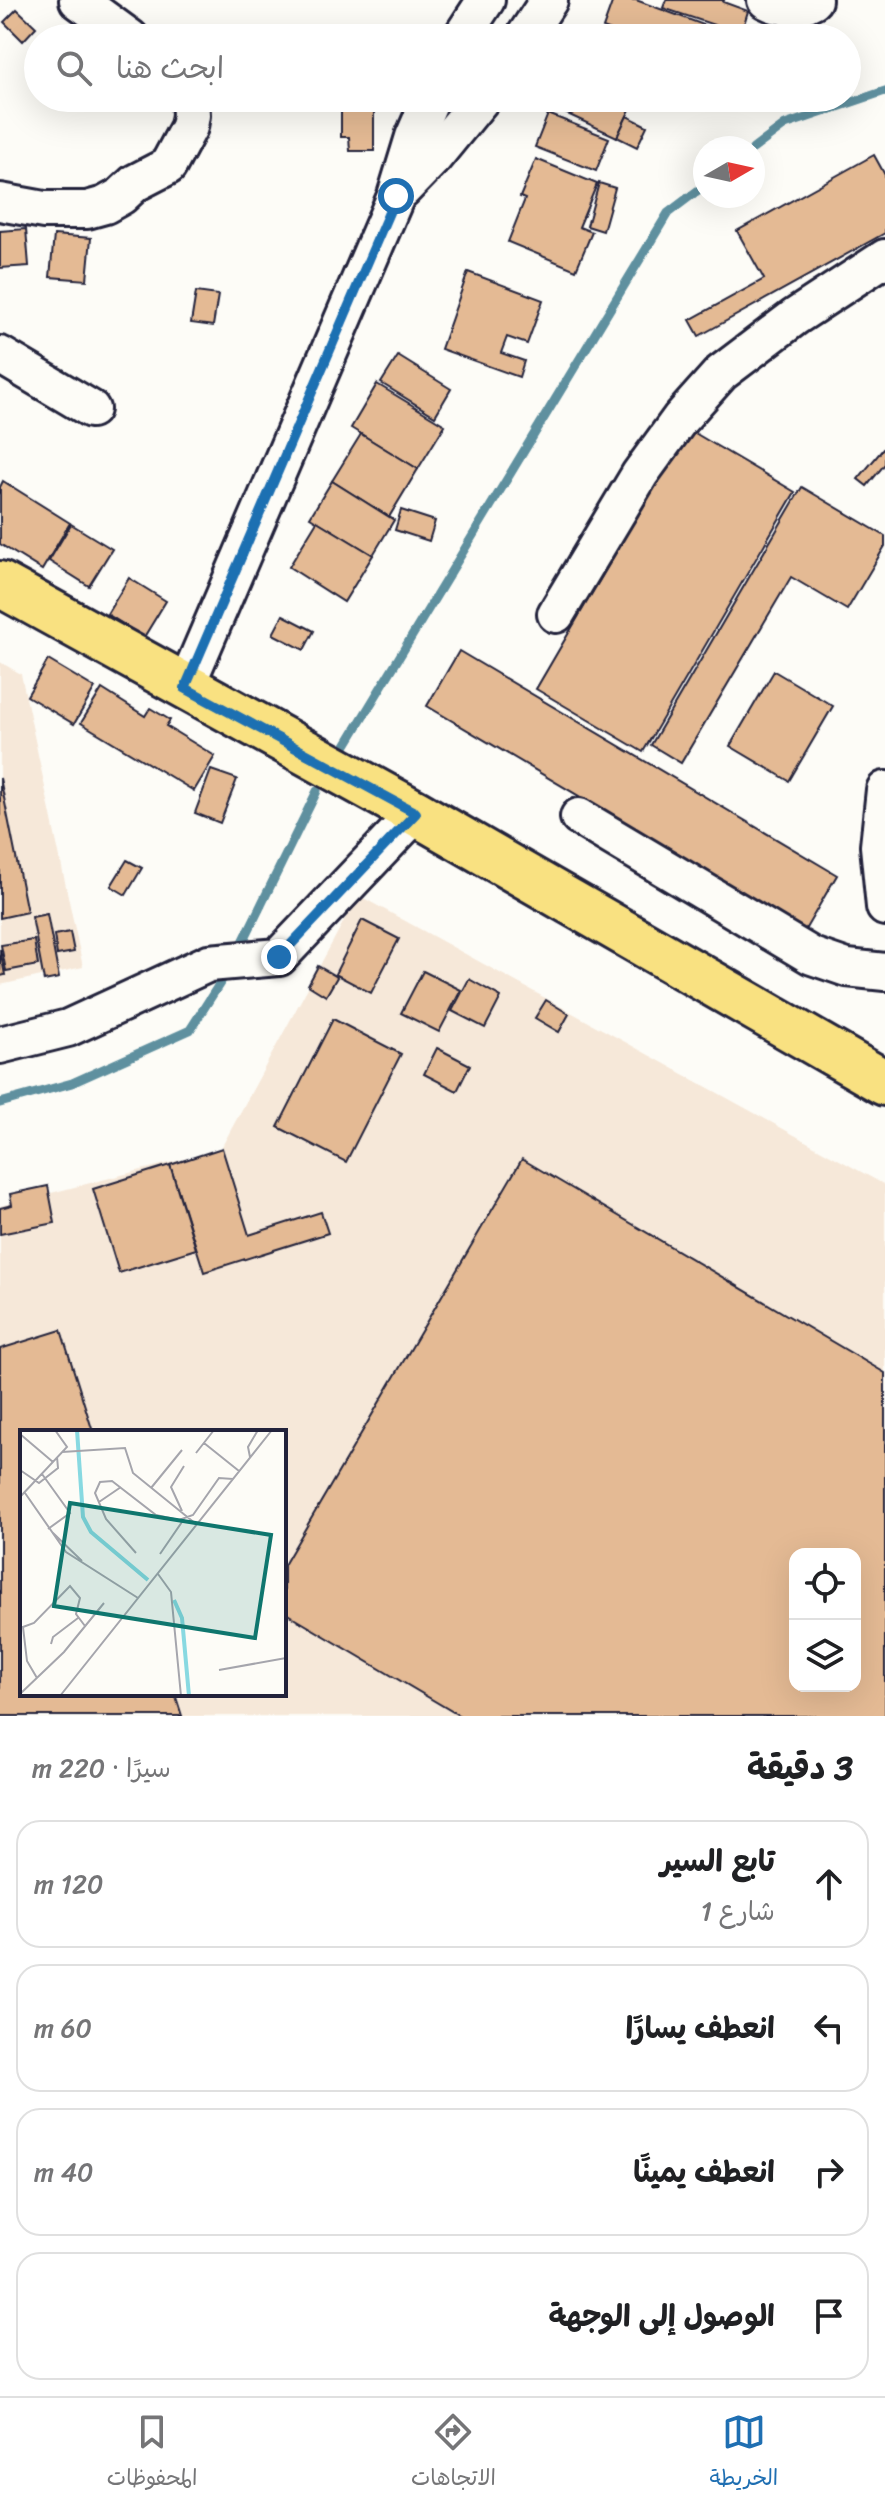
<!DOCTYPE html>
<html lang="ar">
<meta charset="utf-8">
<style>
body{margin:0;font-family:Sriracha,"Playpen Sans Arabic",sans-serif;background:#f6f6f6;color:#202124;direction:rtl}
.controls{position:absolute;right:24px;bottom:24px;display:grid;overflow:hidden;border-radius:16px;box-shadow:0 8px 32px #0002}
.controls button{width:72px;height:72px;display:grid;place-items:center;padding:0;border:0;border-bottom:2px solid #e0e0e0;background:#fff;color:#202124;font:40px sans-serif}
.compass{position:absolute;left:693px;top:136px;width:72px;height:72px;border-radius:50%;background:#fff;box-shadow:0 8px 32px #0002;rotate:81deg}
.stop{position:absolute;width:24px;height:24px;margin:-18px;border:6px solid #1f6fb2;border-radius:50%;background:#fff}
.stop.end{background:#1f6fb2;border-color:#fff;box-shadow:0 2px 8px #0008}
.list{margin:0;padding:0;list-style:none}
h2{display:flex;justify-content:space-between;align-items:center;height:104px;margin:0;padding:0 32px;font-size:34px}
h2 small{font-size:26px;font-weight:400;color:#757577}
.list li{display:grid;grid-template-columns:52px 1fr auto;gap:24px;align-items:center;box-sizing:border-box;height:128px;margin:0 16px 16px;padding:0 16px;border:2px solid #e0e0e0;border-radius:24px}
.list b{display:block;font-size:30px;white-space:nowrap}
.list p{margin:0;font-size:26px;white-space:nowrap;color:#757577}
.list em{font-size:26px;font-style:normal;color:#757577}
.icon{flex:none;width:44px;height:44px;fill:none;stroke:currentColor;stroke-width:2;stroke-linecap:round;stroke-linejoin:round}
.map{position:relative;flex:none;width:885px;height:1716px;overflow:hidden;direction:ltr}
.search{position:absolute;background:#fff;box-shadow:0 8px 32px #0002;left:24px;right:24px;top:24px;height:88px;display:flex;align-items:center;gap:20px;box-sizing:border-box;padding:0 28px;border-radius:44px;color:#757577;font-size:30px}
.sheet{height:680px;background:#fff}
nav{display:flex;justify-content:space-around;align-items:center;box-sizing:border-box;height:112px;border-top:2px solid #e0e0e0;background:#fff;font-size:22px;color:#757577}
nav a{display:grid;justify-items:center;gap:4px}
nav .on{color:#1f6fb2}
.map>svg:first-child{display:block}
.built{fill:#f6e8d9;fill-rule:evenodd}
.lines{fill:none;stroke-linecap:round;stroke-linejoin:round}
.stream{stroke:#5f909f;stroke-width:9}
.building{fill:#e4ba94;stroke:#22223b;stroke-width:2;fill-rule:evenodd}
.minor-casing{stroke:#22223b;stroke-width:42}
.major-casing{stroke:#22223b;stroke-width:50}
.minor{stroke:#fdfcf7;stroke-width:36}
.major{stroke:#f9e181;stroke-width:44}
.route{stroke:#1f6fb2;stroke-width:10}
.inset-river{fill:none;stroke:#88d9e1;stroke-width:4}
.inset-road{fill:none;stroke:#a5a5ac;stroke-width:2}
.view{fill:#0f766e;fill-opacity:0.15;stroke:#0f766e;stroke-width:4}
.inset-edge{fill:none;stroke:#22223b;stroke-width:4}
</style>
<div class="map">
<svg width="885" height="1716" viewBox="0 0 885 1716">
<rect width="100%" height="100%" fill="#fdfcf7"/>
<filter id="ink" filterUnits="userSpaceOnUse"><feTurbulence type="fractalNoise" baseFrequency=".0125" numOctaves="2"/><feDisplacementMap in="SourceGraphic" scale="16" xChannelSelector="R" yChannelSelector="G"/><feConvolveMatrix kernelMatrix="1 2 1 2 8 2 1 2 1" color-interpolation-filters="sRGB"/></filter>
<g filter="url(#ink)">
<g class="built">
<path d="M0,662L21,674L83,967L0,985Z"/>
<path d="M358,895L885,1185V1716H0V1206L220,1150ZM22,1432H284V1694H22ZM795,1554H855V1686H795Z"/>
</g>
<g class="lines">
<g class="stream">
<path d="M753,149L785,125L885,91"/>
<path d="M340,755L668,213L705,185"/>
<path d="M238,952L317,791"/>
<path d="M0,1103L72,1083L190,1030L227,972"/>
</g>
</g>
<g class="building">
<path d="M613,0H636L712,28L709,38H630L603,28Z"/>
<path d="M666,0H724L723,2L748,11L741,34L663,8Z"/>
<path d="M17,9L36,27L23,41L4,22Z"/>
<path d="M584,32L605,38H582Z"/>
<path d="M556,98H633L635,99L617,137L552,107Z"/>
<path d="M341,105L374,106V151H350L349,137H341Z"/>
<path d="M548,114L609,138L596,171L535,147Z"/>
<path d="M627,116L647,126L637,147L617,137Z"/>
<path d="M874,155L885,175V233L699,336L690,320L764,279L737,231Z"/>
<path d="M536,159L597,184L579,227L592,232L576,270L508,242L525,199L520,197Z"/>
<path d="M599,183L615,188L603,231L587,226Z"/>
<path d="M26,229L29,266L0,268V231Z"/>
<path d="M54,235L91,238L87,280L50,277Z"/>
<path d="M468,272L543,300L527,344L507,337L501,353L524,361L519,377L441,349Z"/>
<path d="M196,292L218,295L213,326L191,323Z"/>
<path d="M398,356L451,389L435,416L381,383Z"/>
<path d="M377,384L445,425L418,469L351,428Z"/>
<path d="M688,429L795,492L643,752L536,689Z"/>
<path d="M361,434L418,469L389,517L332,481Z"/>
<path d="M883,449L885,450V464L867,486L858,479Z"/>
<path d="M3,481L70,523L42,570L0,544V487Z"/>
<path d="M332,481L394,520L373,555L310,517Z"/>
<path d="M802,487L885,536V546L847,610L791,577L681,763L651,745Z"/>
<path d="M401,510L435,521L429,541L395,530Z"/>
<path d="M317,521L373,555L344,602L289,567Z"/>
<path d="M71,524L112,549L89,586L49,561Z"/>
<path d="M129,578L166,601L144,637L107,614Z"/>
<path d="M283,615L314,631L304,650L273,634Z"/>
<path d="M459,651L837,875L805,930L427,706Z"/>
<path d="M48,660L95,688L74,724L27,696Z"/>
<path d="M774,671L833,706L789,781L730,746Z"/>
<path d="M102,689L145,716L150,708L170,720L166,726L215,756L194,791L81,723Z"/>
<path d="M211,770L237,779L220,823L195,813Z"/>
<path d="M0,778L27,912L0,918Z"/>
<path d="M127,860L142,868L126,895L111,886Z"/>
<path d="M47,914L59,978L44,981L32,917Z"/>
<path d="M362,920L399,939L371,993L335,974Z"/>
<path d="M70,932L74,952L57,955L54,935Z"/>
<path d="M34,940L38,965L6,971L1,945Z"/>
<path d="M0,949L5,975L0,976Z"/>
<path d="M318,966L337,977L326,996L308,985Z"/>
<path d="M423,971L461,990L439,1032L401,1013Z"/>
<path d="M469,979L501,997L485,1028L452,1011Z"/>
<path d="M546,1000L569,1014L559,1032L535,1018Z"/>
<path d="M333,1019L401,1054L346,1162L278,1127Z"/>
<path d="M437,1048L470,1065L457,1091L424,1074Z"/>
<path d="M222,1148L249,1235L321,1212L328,1233L204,1272L170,1165Z"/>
<path d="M522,1159L885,1373V1716H460L284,1612V1565ZM795,1554H855V1686H795Z"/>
<path d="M170,1165L196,1249L119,1273L93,1189Z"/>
<path d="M48,1186L55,1223L0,1234V1208L12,1205L10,1194Z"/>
<path d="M61,1330L93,1432H22V1694H175L182,1716H0V1349Z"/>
</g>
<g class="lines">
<defs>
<g id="minor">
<path d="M78,0L130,38"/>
<path d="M766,0C783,9 797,9 813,0"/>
<path d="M461,38L486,0"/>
<path d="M524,38L549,0"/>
<path d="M402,190L433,158L482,98"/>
<path d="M0,202L44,210H87L105,205L121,196L135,183L168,166L189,127L191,115L190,98"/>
<path d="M0,355L91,409"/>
<path d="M556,614L640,474L680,419L721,373L795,317L885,258"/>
<path d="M185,688L396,196L414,137L431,98"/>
<path d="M885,790L879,846L885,907"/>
<path d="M579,817L812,956L847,968L885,972"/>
<path d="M0,1045L68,1028L209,963L279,957L416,813"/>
</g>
<path id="major" d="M0,584L416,813L885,1083"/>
</defs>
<use href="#minor" class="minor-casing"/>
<use href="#major" class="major-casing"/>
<use href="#minor" class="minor"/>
<use href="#major" class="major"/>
</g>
</g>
<g class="lines" filter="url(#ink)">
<path class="route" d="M279,957L416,813L185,688L396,196"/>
</g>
<g transform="translate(20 1430)">
<rect width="266" height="266" fill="#fdfcf7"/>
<path class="inset-river" d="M57,0L63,87L71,102L128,150M154,170L162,188L169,266"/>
<path class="inset-road" d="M0,4L33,32M184,13L219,41M42,22L105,18L113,43L176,94M176,23L194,0M230,27L228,17L238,0M0,40L19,53L38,38L37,27M22,44L50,83L28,99M131,58L162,20M5,63L46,122L118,168M0,67L47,17L35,0M79,72L101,57M162,81L151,57L164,36M32,102L62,131M116,123L86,89L75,63L80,52L92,51L136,85L159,90L173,85L199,48L213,49M140,124L164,89M138,144L151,162L161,266M31,214L33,207L58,188M199,240L266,228M17,248L7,231L3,197L14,193L50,156L60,168L56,184L65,196M0,264L44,222L84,173M40,266L252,0"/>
<path class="view" d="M50,73L251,105L235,208L34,176Z"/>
<rect width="266" height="266" class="inset-edge"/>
</g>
</svg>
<div class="controls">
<button><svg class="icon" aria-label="locate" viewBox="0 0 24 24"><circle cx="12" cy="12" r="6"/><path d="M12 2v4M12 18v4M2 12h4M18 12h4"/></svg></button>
<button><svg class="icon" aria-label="layers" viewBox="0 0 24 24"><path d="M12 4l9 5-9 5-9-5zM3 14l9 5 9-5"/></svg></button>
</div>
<svg class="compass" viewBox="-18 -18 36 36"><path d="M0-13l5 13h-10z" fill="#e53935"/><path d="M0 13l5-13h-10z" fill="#757577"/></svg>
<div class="stop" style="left:396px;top:196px"></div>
<div class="stop end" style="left:279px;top:957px"></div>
<div class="search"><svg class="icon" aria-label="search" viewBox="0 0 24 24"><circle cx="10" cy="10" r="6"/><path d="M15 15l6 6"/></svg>ابحث هنا</div>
</div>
<section class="sheet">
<h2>3 دقيقة<small>سيرًا · 220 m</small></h2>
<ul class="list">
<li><svg class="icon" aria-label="ahead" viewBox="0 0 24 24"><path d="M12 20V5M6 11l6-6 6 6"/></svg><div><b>تابع السير</b><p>شارع 1</p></div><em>120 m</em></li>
<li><svg class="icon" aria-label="left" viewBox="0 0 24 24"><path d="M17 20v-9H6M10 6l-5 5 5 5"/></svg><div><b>انعطف يسارًا</b></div><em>60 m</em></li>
<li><svg class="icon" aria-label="right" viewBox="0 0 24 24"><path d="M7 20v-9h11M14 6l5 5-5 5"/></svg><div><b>انعطف يمينًا</b></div><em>40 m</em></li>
<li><svg class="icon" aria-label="arrive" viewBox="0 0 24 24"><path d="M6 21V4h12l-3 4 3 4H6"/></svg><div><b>الوصول إلى الوجهة</b></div></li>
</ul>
</section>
<nav>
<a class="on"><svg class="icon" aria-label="map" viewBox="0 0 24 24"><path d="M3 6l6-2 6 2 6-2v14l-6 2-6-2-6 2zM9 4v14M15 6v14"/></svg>الخريطة</a>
<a><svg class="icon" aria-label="directions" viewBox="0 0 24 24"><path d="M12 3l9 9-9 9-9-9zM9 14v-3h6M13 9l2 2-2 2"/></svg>الاتجاهات</a>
<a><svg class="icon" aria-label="saved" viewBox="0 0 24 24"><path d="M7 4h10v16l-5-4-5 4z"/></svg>المحفوظات</a>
</nav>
